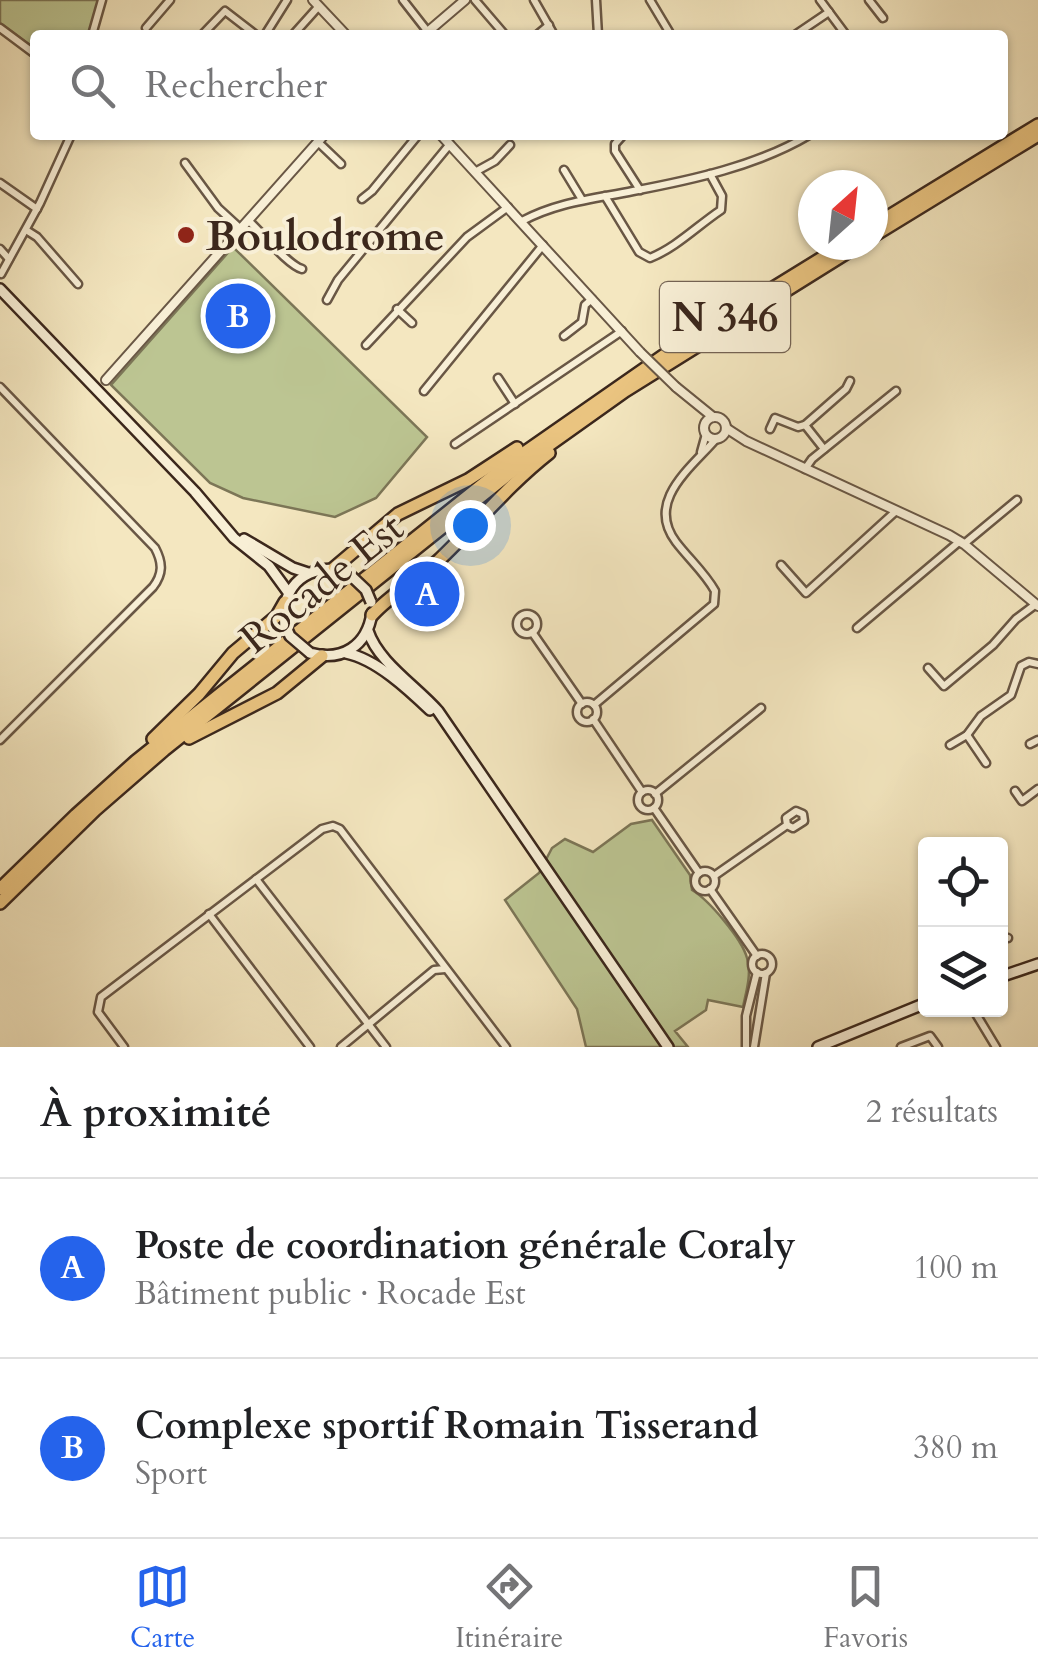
<!DOCTYPE html>
<html lang="fr">
<meta charset="utf-8">
<style>
body{margin:0;font-family:Cardo,serif;background:#f6f6f6;color:#202124}
.controls{position:absolute;right:30px;bottom:30px;display:grid;overflow:hidden;border-radius:10px;box-shadow:0 2px 8px #0004}
.controls button{width:90px;height:90px;display:grid;place-items:center;padding:0;border:0;border-bottom:2px solid #e0e0e0;background:#fff;color:#202124;font:50px sans-serif}
.compass{position:absolute;left:798px;top:170px;width:90px;height:90px;border-radius:50%;background:#fff;box-shadow:0 2px 8px #0004;rotate:27deg}
.you{position:absolute;left:470px;top:525px;width:35px;height:35px;margin:-25px;border:8px solid #fff;border-radius:50%;background:#1a73e8;box-shadow:0 0 0 15px #1a73e833}
.badge{display:grid;place-items:center;width:65px;height:65px;border-radius:50%;background:#2563eb;color:#fff;font-size:32px;font-weight:700}
.pin{position:absolute;translate:-50% -50%;border:5px solid #fff;box-shadow:0 2px 10px #0006}
.list{margin:0;padding:0;list-style:none}
h2{display:flex;justify-content:space-between;align-items:center;height:130px;margin:0;padding:0 40px;font-size:42px}
h2 small{font-size:32px;font-weight:400;color:#757577}
.list li{display:grid;grid-template-columns:65px 1fr auto;gap:30px;align-items:center;box-sizing:border-box;height:180px;padding:0 40px;border-top:2px solid #e0e0e0}
.list b{display:block;font-size:38px;white-space:nowrap}
.list p{margin:0;font-size:32px;white-space:nowrap;color:#757577}
.list em{font-size:32px;font-style:normal;color:#757577}
.icon{flex:none;width:55px;height:55px;fill:none;stroke:currentColor;stroke-width:2;stroke-linecap:round;stroke-linejoin:round}
.map{position:relative;flex:none;width:1038px;height:1047px;overflow:hidden}
.search{position:absolute;background:#fff;box-shadow:0 2px 8px #0004;left:30px;right:30px;top:30px;height:110px;display:flex;align-items:center;gap:25px;box-sizing:border-box;padding:0 35px;border-radius:10px;color:#757577;font-size:38px}
.sheet{height:490px;background:#fff}
nav{display:flex;justify-content:space-around;align-items:center;box-sizing:border-box;height:140px;border-top:2px solid #e0e0e0;background:#fff;font-size:28px;color:#757577}
nav a{display:grid;justify-items:center;gap:5px}
nav .on{color:#2563eb}
.map>svg:first-child{display:block}
.green{fill:#bcc592;stroke:#7c7657;stroke-width:2.5}
.lines{fill:none;stroke-linecap:round;stroke-linejoin:round}
.minor-casing{stroke:#695745;stroke-width:11}
.tertiary-casing{stroke:#695745;stroke-width:12}
.secondary-casing{stroke:#3b271c;stroke-width:14}
.trunk-casing{stroke:#3b271c;stroke-width:16}
.minor{stroke:#f8efd6;stroke-width:6}
.tertiary{stroke:#f8efd6;stroke-width:8}
.secondary{stroke:#f8efd6;stroke-width:9}
.trunk{stroke:#eac480;stroke-width:11}
.tertiary-bridge-casing{stroke:#695745;stroke-width:12;stroke-linecap:butt}
.secondary-bridge-casing{stroke:#3b271c;stroke-width:14;stroke-linecap:butt}
.tertiary-bridge{stroke:#f8efd6;stroke-width:8}
.secondary-bridge{stroke:#f8efd6;stroke-width:9}
.poi-dot{fill:#8f2418;stroke:#f8efd6;stroke-width:4}
.labels{text-anchor:middle;stroke-width:8;stroke-linejoin:round;paint-order:stroke}
.shield{fill:#f8efd6;stroke:#746354;stroke-width:2.5}
.shield-label{font-size:40px;font-weight:bold;fill:#3b271c}
.poi-label{font-size:42px;font-weight:bold;fill:#3b271c;stroke:#f8efd6;text-anchor:start}
.street-label{font-size:42px;fill:#3b271c;stroke:#f8efd6}
</style>
<div class="map">
<svg width="1038" height="1047" viewBox="0 0 1038 1047">
<rect width="100%" height="100%" fill="#f4e7c0"/>
<filter id="stains"><feTurbulence type="fractalNoise" baseFrequency=".002" numOctaves="4"/><feColorMatrix values="0 0 0 0 .2 0 0 0 0 .09 0 0 0 0 .02 0 0 0 .5 -.17"/></filter>
<radialGradient id="worn" r=".72"><stop offset=".6" stop-color="#630" stop-opacity="0"/><stop offset="1" stop-color="#630" stop-opacity=".3"/></radialGradient>
<g class="green">
<path d="M0,0H99L89,35H35V49L0,23Z"/>
<path d="M233,247L427,437L376,498L335,517L243,498L210,483L111,385Z"/>
<path d="M652,820L690,875L692,890C709,900 742,939 747,958C752,974 746,992 743,1007L708,1000L706,1010L675,1031L688,1047H586L577,1009L505,900L539,873L552,848L565,839L593,852L631,824Z"/>
</g>
<g class="lines">
<defs>
<g id="minor">
<path d="M403,0L428,32"/>
<path d="M475,0L505,35"/>
<path d="M534,0L554,35"/>
<path d="M596,0L598,35"/>
<path d="M650,0L671,35"/>
<path d="M820,0L846,35"/>
<path d="M869,0L883,18"/>
<path d="M0,28L35,54"/>
<path d="M146,28L170,0"/>
<path d="M92,35L102,0"/>
<path d="M202,35L225,11L256,35"/>
<path d="M265,35L287,0"/>
<path d="M293,35L319,6"/>
<path d="M537,35L549,25"/>
<path d="M795,35L829,12"/>
<path d="M623,135L615,144V151L640,190"/>
<path d="M318,142L341,164"/>
<path d="M185,163L218,208L242,230"/>
<path d="M564,170L581,198"/>
<path d="M475,172L495,161L510,145"/>
<path d="M0,183L37,209"/>
<path d="M605,196L639,252L650,258C677,247 697,226 721,210L722,196L710,174"/>
<path d="M362,199L372,191L418,135"/>
<path d="M522,221C558,202 593,199 633,191C691,180 757,166 809,135"/>
<path d="M250,222C263,234 288,265 302,269"/>
<path d="M26,230L37,237L78,284"/>
<path d="M0,249L9,259"/>
<path d="M1,274L40,203L71,135"/>
<path d="M327,300L338,280L450,144"/>
<path d="M397,309L412,323"/>
<path d="M564,336L582,322L585,305L592,299"/>
<path d="M366,345L467,237L508,207"/>
<path d="M498,378L515,404"/>
<path d="M0,387L155,548C163,563 163,574 153,587L0,740"/>
<path d="M424,391L543,245"/>
<path d="M770,429L775,418L798,427L805,425"/>
<path d="M455,444L622,331"/>
<path d="M824,449L805,425L846,389L850,381"/>
<path d="M701,452L706,434"/>
<path d="M805,469L812,459L896,391"/>
<path d="M964,544L1017,500"/>
<path d="M781,565L806,593L896,511"/>
<circle cx="527" cy="624" r="10"/>
<path d="M857,628L960,541"/>
<path d="M532,632L582,704"/>
<path d="M928,668L944,686L993,645L1016,619L1036,604"/>
<circle cx="587" cy="712" r="10"/>
<path d="M594,705L714,604L715,591C705,573 689,559 676,542C645,501 691,468 716,439"/>
<path d="M593,719L642,792"/>
<path d="M967,735L986,763"/>
<path d="M1030,744L1038,740"/>
<path d="M950,745L967,735L981,716L1011,695L1021,666L1029,662L1038,664"/>
<circle cx="648" cy="800" r="10"/>
<path d="M1015,791L1022,801L1038,789"/>
<path d="M655,794L761,708"/>
<path d="M654,808L699,873"/>
<circle cx="705" cy="881" r="10"/>
<path d="M714,876L787,825L793,828L804,821L803,814L796,811L786,818L787,825"/>
<path d="M256,879L386,1047"/>
<path d="M710,889L757,956"/>
<path d="M209,914L310,1047"/>
<path d="M1000,936L1008,938"/>
<circle cx="762" cy="964" r="10"/>
<path d="M973,1009L996,1047"/>
<path d="M124,1047L98,1012L101,997L322,829L333,826L340,829L506,1047"/>
<path d="M341,1047L434,970L445,969"/>
<path d="M746,1047V1016L757,972"/>
<path d="M754,1047L766,973"/>
<path d="M901,1047L930,1036L938,1047"/>
</g>
<g id="tertiary">
<path d="M313,0L346,35"/>
<path d="M424,35L465,0"/>
<path d="M441,135L640,352"/>
<path d="M106,380L324,135"/>
<path d="M676,387L713,417"/>
<circle cx="715" cy="428" r="11"/>
<path d="M726,428L746,441L949,535L964,544L1038,606"/>
</g>
<g id="secondary">
<path d="M0,289L195,492L234,538L269,566L288,592"/>
<path d="M244,539L293,568L308,573"/>
<path d="M285,625C279,585 310,561 347,572"/>
<path d="M368,631C378,662 416,686 438,711L668,1047"/>
<path d="M310,653C342,662 367,646 372,613"/>
<path d="M346,653C376,659 408,689 430,710"/>
<path d="M1000,977L1038,964"/>
<path d="M818,1047L926,1003"/>
</g>
<g id="trunk">
<path d="M873,226L1038,125"/>
<path d="M873,236L1038,135"/>
<path d="M334,568L398,514L468,480L517,448"/>
<path d="M372,615C392,593 416,581 438,561C476,525 507,486 549,453"/>
<path d="M189,738L277,693L322,656"/>
<path d="M153,739L199,694L233,653L277,616L285,602"/>
<path d="M0,889L76,815L136,761L508,464L663,356L843,245"/>
<path d="M0,903L95,810L164,750L514,470L625,391L859,245"/>
</g>
</defs>
<use href="#minor" class="minor-casing"/>
<use href="#tertiary" class="tertiary-casing"/>
<use href="#secondary" class="secondary-casing"/>
<use href="#trunk" class="trunk-casing"/>
<use href="#minor" class="minor"/>
<use href="#tertiary" class="tertiary"/>
<use href="#secondary" class="secondary"/>
<use href="#trunk" class="trunk"/>
<defs>
<path id="tertiary-bridge" d="M640,352L676,387"/>
<g id="secondary-bridge">
<path d="M347,572L366,590L371,602"/>
<path d="M285,625L290,636L310,653"/>
</g>
</defs>
<use href="#tertiary-bridge" class="tertiary-bridge-casing"/>
<use href="#secondary-bridge" class="secondary-bridge-casing"/>
<use href="#tertiary-bridge" class="tertiary-bridge"/>
<use href="#secondary-bridge" class="secondary-bridge"/>
</g>
<circle class="poi-dot" cx="186" cy="235" r="10"/>
<g class="labels">
<rect class="shield" x="660" y="282" width="130" height="70" rx="8"/>
<g class="shield-label">
<text x="725" y="331">N 346</text>
</g>
<g class="poi-label">
<text x="206" y="250">Boulodrome</text>
</g>
<g class="street-label">
<text transform="translate(321 582) rotate(-39)" y="15">Rocade Est</text>
</g>
</g>
<rect width="100%" height="100%" filter="url(#stains)"/>
<rect width="100%" height="100%" fill="url(#worn)"/>
</svg>
<div class="controls">
<button><svg class="icon" aria-label="locate" viewBox="0 0 24 24"><circle cx="12" cy="12" r="6"/><path d="M12 2v4M12 18v4M2 12h4M18 12h4"/></svg></button>
<button><svg class="icon" aria-label="layers" viewBox="0 0 24 24"><path d="M12 4l9 5-9 5-9-5zM3 14l9 5 9-5"/></svg></button>
</div>
<svg class="compass" viewBox="-18 -18 36 36"><path d="M0-13l5 13h-10z" fill="#e53935"/><path d="M0 13l5-13h-10z" fill="#757577"/></svg>
<div class="you"></div>
<div class="pin badge" style="left:427px;top:594px">A</div>
<div class="pin badge" style="left:238px;top:316px">B</div>
<div class="search"><svg class="icon" aria-label="search" viewBox="0 0 24 24"><circle cx="10" cy="10" r="6"/><path d="M15 15l6 6"/></svg>Rechercher</div>
</div>
<section class="sheet">
<h2>À proximité<small>2 résultats</small></h2>
<ul class="list">
<li><span class="badge">A</span><div><b>Poste de coordination générale Coraly</b><p>Bâtiment public · Rocade Est</p></div><em>100 m</em></li>
<li><span class="badge">B</span><div><b>Complexe sportif Romain Tisserand</b><p>Sport</p></div><em>380 m</em></li>
</ul>
</section>
<nav>
<a class="on"><svg class="icon" aria-label="map" viewBox="0 0 24 24"><path d="M3 6l6-2 6 2 6-2v14l-6 2-6-2-6 2zM9 4v14M15 6v14"/></svg>Carte</a>
<a><svg class="icon" aria-label="directions" viewBox="0 0 24 24"><path d="M12 3l9 9-9 9-9-9zM9 14v-3h6M13 9l2 2-2 2"/></svg>Itinéraire</a>
<a><svg class="icon" aria-label="saved" viewBox="0 0 24 24"><path d="M7 4h10v16l-5-4-5 4z"/></svg>Favoris</a>
</nav>
